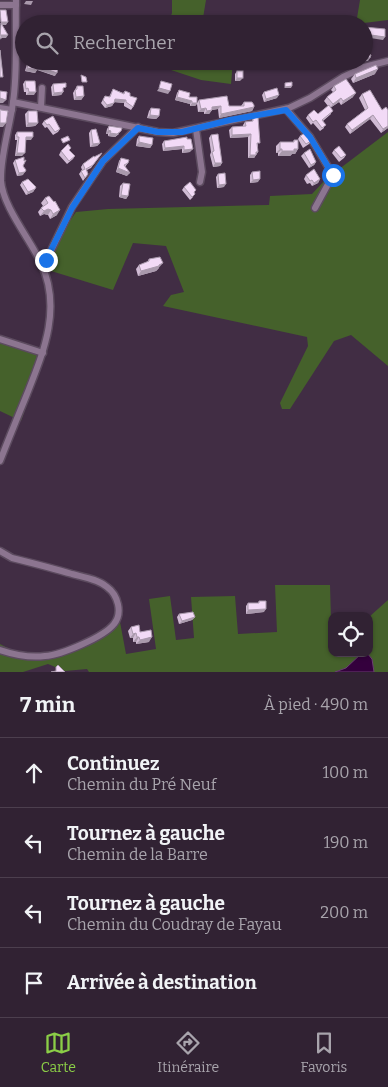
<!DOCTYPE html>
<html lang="fr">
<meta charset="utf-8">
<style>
body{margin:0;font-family:Bitter,serif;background:#392a3b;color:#f1f3f6}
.controls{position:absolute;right:15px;bottom:15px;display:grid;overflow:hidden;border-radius:10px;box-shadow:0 1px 4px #0004}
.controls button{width:45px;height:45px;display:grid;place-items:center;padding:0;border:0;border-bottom:1px solid #4c3f4e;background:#312233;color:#f1f3f6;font:25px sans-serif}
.stop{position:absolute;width:15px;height:15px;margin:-11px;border:4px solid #1a73e8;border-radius:50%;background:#fff}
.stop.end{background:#1a73e8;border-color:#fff;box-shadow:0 1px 5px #0008}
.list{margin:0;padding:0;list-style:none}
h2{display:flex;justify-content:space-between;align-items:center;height:65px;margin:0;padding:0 20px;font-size:21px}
h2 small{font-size:16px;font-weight:400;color:#a8a4ac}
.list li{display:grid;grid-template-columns:32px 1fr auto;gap:15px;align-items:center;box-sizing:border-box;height:70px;padding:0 20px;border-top:1px solid #4c3f4e}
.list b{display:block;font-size:19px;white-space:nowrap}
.list p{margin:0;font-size:16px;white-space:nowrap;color:#a8a4ac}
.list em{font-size:16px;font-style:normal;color:#a8a4ac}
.icon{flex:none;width:28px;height:28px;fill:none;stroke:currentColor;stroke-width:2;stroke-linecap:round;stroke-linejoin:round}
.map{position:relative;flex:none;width:388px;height:672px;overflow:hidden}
.search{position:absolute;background:#312233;box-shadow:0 1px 4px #0004;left:15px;right:15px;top:15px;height:55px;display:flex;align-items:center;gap:12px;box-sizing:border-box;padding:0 18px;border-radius:28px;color:#a8a4ac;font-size:19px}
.sheet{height:345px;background:#312233}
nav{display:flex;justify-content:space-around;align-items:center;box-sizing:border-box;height:70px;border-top:1px solid #4c3f4e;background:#312233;font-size:14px;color:#a8a4ac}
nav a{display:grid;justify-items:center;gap:2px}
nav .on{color:#8bce47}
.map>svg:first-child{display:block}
.green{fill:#45612b}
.water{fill:#34003d;stroke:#694170}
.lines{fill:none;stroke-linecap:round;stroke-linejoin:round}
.minor-casing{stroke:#5c4b5f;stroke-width:9}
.minor{stroke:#8c7590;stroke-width:6}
.wall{fill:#d0bbd4}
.shaded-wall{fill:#a999ac}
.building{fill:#f2daf6;stroke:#a999ac}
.route{stroke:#1a73e8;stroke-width:6}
</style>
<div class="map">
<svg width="388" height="672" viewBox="0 0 388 672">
<rect width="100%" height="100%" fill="#412d44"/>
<g class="green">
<path d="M172,0H206L202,24H168L172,13Z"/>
<path d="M360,0H388V20L356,24Z"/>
<path d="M154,61H233L231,84L201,80L153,64Z"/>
<path d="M388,132V366L351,335L334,341L290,409H282L280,403L308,346L307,337L163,306L171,295L184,292L166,246L133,243L113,290L38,267L36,261L44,258L76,212L108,209L269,205L270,196L312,194L326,179Z"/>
<path d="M0,335L46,351L21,421L0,411Z"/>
<path d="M275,585H330L332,653H362L346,668L335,672H89L87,669L65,671L48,664L23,672H0V644C31,662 72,654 102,638C108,634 114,627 120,622L126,654L156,649L149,599L170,596L176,640L194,638L191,597L235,596L238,634L277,632Z"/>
<path d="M388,600V672H374L372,659L367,653H369V617Z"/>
</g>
<path class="water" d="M362,653H367L372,659L374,672H335L346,668Z"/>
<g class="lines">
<defs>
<g id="minor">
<path d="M0,5H16"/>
<path d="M13,102L158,132L173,133L289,108L310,98L343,77L364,67L388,61"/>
<path d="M41,107L42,88"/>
<path d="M0,108L12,110"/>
<path d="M286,109L310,137L333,175L315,208"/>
<path d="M196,129L202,172L200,182"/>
<path d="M42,265L46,261L72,207L103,161L138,127"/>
<path d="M0,339L43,353"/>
<path d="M0,461C9,438 18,416 27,394C44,351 62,308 41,263C30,239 3,207 1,181C0,156 10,127 13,102C18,69 15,34 16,0"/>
<path d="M0,551L12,558C32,563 52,568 72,574C83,577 98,579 107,587C118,595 123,613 114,624C104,637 61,655 45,656C30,658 15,655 0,650"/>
</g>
</defs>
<use href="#minor" class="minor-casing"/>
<use href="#minor" class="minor"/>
</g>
<g class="wall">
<path d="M24,25V36H22V27Z"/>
<path d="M28,61L36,62L37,61H43L52,66L55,76L37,70L35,73L25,71L27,64Z"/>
<path d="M237,71L240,81H235V74Z"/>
<path d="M355,74H375L353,83L351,79Z"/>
<path d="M25,81L34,95H26V92H24L23,84Z"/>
<path d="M53,84L64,91L61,95L52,96L51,87Z"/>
<path d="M77,86L84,96L81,100H74L73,93Z"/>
<path d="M334,86L353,97L341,105L339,102L330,108L331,114L323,121L324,128L320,131L313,123L311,125L306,118L308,115L318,114L328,106L324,101L327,97L333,92L331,90Z"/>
<path d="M113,89L123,93L125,91L130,96L133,107L131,110L124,106V103L114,102L112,106L105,108L101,103L105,96L109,97Z"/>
<path d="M179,90L197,103L199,100L229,106H241L244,102L254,107L252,111L219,118L218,109L212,110L209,114H204V112H198L197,104L195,106H190V104L175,100L177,93Z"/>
<path d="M264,92L277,98L264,102L262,95Z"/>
<path d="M362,94L382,110H388V128L381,133L370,119L350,134L345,127L347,124L365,110L359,98Z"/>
<path d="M151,108L159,116L156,119L147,118L149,111Z"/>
<path d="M28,111L38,123L35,126L26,127L25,114Z"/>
<path d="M253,118L258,146V152L254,158H248V137L230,138L229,130L232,127L243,126V125L245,122L252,121Z"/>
<path d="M44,121L60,129L58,132L53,135L47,127L45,128L42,124Z"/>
<path d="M109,126L119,134L115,137L108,136V134H106L107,129Z"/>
<path d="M91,130L100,143L97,146L90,147L89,133Z"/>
<path d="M17,132L31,140H26L22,156H15L17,140H15V135Z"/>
<path d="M211,135L222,163L220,166L213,167L210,155L211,152L209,138Z"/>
<path d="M139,136L152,145L150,148L136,146L137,139Z"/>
<path d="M300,136L311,141L309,144L303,148L298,139Z"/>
<path d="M187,139L190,152L182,153V149L163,151L162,144L164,141Z"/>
<path d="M294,140L298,149L295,154H292L290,156H278V153H276V146L280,142H293Z"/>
<path d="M71,148L69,150L75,156L73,159L67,164L59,155L61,151Z"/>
<path d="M334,150L346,155L344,158L339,162L332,153Z"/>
<path d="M102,153L91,168L87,170L88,174L83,181L79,174L82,170L81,167L83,164Z"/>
<path d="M304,153L316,162L314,165L309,168L301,156Z"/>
<path d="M121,158L128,163L125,167L127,176L116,172L119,161Z"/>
<path d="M15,160L23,166V175L17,176L13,163Z"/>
<path d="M252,172L258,182L250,183V175Z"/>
<path d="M218,174L224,187L217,188L216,177Z"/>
<path d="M306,175L320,179L318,183L312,186L310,183L307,184L304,179Z"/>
<path d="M22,182L35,189L33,192L26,195L20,185Z"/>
<path d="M123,183L128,196L126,199L119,197L120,186Z"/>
<path d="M184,187L196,190L194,193L193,197L190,200L182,190Z"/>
<path d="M45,198L57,215L50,219L48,215L44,214L40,216L38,212L41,208L43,206L41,203Z"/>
<path d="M149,259L159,268L156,271L138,276L136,269L139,265L147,262Z"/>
<path d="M259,601L264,612L246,614V606L248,603H258Z"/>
<path d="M179,614L195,617L192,620L179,624L177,617Z"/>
<path d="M131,627L140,632L149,642L136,644V642H133V638H130L128,631Z"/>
</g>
<g class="shaded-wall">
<path d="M26,1H33L31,5L24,4Z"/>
<path d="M1,22H8L6,25H1V23L0,24Z"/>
<path d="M364,34L385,37L383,40L364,37Z"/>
<path d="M1,35H8L6,38H1L0,40V37Z"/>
<path d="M364,58H370L368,61L360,62L364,61Z"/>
<path d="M38,66L57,73L55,76L36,69Z"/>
<path d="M27,68L37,70L35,73L25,71Z"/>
<path d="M378,69L375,74L353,83L356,78Z"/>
<path d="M237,78H243L240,81H235Z"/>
<path d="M292,86L291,88H284L285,87Z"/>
<path d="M159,88L170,91L168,94L157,91Z"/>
<path d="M29,92H36L34,95H26Z"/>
<path d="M63,92L61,95L52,96L54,93Z"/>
<path d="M356,93L353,97L341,105L343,101Z"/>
<path d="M279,95L277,98L264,102L266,99Z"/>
<path d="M84,96L81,100H74L76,97Z"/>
<path d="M177,97L192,101L190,104L175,100Z"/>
<path d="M0,98L6,100L3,103H0Z"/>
<path d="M341,98L339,102L330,108L333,104Z"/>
<path d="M115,99L126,100L124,103L113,102Z"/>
<path d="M114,103L112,106L105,108L107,105Z"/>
<path d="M192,103H197L195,106H190Z"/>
<path d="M221,106L218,109L212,110L209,114H204L207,111L212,107Z"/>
<path d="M254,107L252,111L219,118L221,114Z"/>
<path d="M206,108L204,112H198L201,109Z"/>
<path d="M150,115L159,116L156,119L147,118Z"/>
<path d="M373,115L370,119L350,134L352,130Z"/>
<path d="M0,123H6L3,127H0Z"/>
<path d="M28,123H38L35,126L26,127Z"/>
<path d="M388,126V128L381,133L383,129Z"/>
<path d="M108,130L111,131L108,134H106Z"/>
<path d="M121,131L115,137L108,136L110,133Z"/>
<path d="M251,134L248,137L230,138L232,135Z"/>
<path d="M26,137H33L31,140H24Z"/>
<path d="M139,142L152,145L150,148L136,146Z"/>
<path d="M100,143L97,146L90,147L93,144Z"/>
<path d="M184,146L182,149L163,151L165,148Z"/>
<path d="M193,149L190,152L182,153L184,150Z"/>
<path d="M280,149H282L278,153H276Z"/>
<path d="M294,149H298L295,154H292L290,156H278L282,151Z"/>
<path d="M256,152H258L254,158H248L250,155Z"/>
<path d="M17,153H25L22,156H15Z"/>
<path d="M316,162L314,165L309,168L311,165Z"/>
<path d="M215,163H222L220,166L213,167Z"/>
<path d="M118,168L130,173L127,176L116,172Z"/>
<path d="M25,172L23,175L17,176L19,173Z"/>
<path d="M260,179L258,182L250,183L253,180Z"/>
<path d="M320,179L318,183L312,186L314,183Z"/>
<path d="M226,184L224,187L217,188L219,185Z"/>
<path d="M35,189L33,192L26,195L28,192Z"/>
<path d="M121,195L128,196L126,199L119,197Z"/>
<path d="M48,209L51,210L48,215L44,214L40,216L44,211Z"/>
<path d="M60,210L57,215L50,219L53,214Z"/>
<path d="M163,263L156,271L138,276L141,271Z"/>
<path d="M266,609L264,612L246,614L248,610Z"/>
<path d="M195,617L192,620L179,624L182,621Z"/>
<path d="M136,633L133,638H130L133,634Z"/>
<path d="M137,637H139L136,642H133Z"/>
<path d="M152,637L149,642L136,644L140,640Z"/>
</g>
<g class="building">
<path d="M0,10H6L8,22H1Z"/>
<path d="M1,23L8,35H1L2,38H0Z"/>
<path d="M364,27L385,29V37L364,34Z"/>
<path d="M0,50L3,77H0Z"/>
<path d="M364,51L371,55L370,58H364Z"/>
<path d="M29,61L38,63V61H43L52,63V66L58,68L57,73L38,66L37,70L27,68Z"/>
<path d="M376,65L378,69L356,78L355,74Z"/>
<rect x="237" y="71" width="6" height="7"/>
<path d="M81,75L86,77L87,82H82Z"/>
<path d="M346,79L356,93L343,101L341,98L333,104L327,97L336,90L334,86Z"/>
<path d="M25,81H35L36,92H29L28,88L26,89Z"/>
<path d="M161,81L172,84L170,91L159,88Z"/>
<path d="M292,82V86L285,87V83Z"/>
<path d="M66,83V87L63,88V92L54,93L53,84Z"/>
<path d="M77,86H83L84,96L76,97L75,90L77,89Z"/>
<path d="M277,88L279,95L266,99L264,92Z"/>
<path d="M113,89L124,94L125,91L130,93V96L137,98L133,107L126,102V100L115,99L114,103L107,105L103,100L105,96L110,97Z"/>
<path d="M179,90L190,93L189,97H197V103H192V101L177,97Z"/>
<path d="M370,90L382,110L386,107L388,110V126L383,129L373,115L352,130L347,124L368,108L362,94Z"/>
<path d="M0,91L7,92L6,100L0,98Z"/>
<path d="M227,96L229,106H244V102H252L254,105V107L221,114V106L212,107V110L207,111L206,108L201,109L199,100Z"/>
<path d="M329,105L333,111L322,120L326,125L322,128L316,120L313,122L308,115L314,110L318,114Z"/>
<path d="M151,108L160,109L159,116L150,115Z"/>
<path d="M0,109L1,110L8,111L6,123H0Z"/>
<path d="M28,111H37L38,123H28Z"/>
<path d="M53,116L60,129L55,132L49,124L47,125L44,121Z"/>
<path d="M258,117L260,143H257L258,152H256V155H250L251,134L232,135V127L246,126L245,122L253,121V118Z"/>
<path d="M109,126L122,128L121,131L117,134L110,133L111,131L108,130Z"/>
<path d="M96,129L100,143L93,144L91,130Z"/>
<path d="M17,132H33V137H26L25,153H17L19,137H17Z"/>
<path d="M305,133L311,141L306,144L300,136Z"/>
<path d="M218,134L222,163H215L212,152L214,151L211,135Z"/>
<path d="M68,136L70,140L63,143L61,139Z"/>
<path d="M139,136L153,138L152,145L139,142Z"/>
<path d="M187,137V139H191L193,149L184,150V146L165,148L164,141Z"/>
<path d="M294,140H298V149H294V151H282V149H280V142H294Z"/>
<path d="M68,144L71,148L69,150L75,156L69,161L61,151Z"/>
<path d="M339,146L346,155L341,158L334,150Z"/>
<path d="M310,149L316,162L311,165L304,153Z"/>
<path d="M102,153L93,165L86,169L88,174L85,178L81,171L85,169L83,164L94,156V157Z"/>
<path d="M24,157V161L26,160L23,166L26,170L25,172L19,173L15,160Z"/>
<path d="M121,158L129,160L128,163L124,165L130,173L118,168Z"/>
<path d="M314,169L320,179L314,183L312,180L310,181L306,175Z"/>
<path d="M260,171V179L253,180L252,172Z"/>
<path d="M225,173L226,184L219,185L218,174Z"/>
<path d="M28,179L36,187L35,189L28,192L22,182Z"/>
<path d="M190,182L196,190L194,192L195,194L192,197L184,187Z"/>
<path d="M123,183L130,184L128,196L121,195Z"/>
<path d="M49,196L54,202L55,201L60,210L53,214L51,210L48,209L44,211L41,208L48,203L45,198Z"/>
<path d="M160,257L163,263L159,265V266L141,271L139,265L149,261V259Z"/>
<path d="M259,601H266V609L248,610V603H259Z"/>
<path d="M193,612L195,617L182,621L179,614Z"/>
<path d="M139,625L140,632L151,630L152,637L140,640L139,637H137L136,633L133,634L131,627Z"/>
<path d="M58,665L65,672H51L56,671V667Z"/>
</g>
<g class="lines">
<path class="route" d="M46,260L72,208L103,161L138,128L158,132H182L230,120L286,110L310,137L333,175"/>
</g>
</svg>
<div class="controls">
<button><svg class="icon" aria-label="locate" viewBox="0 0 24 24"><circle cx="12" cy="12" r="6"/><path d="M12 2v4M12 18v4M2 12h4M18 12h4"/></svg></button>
</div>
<div class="stop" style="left:333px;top:175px"></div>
<div class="stop end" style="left:46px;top:260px"></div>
<div class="search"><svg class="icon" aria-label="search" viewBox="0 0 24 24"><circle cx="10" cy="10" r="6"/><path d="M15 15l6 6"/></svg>Rechercher</div>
</div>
<section class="sheet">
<h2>7 min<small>À pied · 490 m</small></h2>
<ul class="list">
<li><svg class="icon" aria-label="ahead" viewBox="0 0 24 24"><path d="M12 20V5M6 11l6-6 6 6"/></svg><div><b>Continuez</b><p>Chemin du Pré Neuf</p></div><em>100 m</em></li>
<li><svg class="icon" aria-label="left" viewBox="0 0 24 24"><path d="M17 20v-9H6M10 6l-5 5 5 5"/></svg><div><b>Tournez à gauche</b><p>Chemin de la Barre</p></div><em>190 m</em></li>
<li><svg class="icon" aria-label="left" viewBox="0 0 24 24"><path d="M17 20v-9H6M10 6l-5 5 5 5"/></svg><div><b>Tournez à gauche</b><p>Chemin du Coudray de Fayau</p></div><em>200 m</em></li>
<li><svg class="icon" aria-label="arrive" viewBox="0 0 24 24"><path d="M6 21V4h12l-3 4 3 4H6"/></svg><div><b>Arrivée à destination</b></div></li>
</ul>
</section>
<nav>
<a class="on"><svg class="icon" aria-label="map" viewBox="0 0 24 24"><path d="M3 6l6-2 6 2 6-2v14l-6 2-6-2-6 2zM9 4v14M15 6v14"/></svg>Carte</a>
<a><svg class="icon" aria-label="directions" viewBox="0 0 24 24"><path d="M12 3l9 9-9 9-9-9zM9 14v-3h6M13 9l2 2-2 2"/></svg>Itinéraire</a>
<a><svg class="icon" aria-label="saved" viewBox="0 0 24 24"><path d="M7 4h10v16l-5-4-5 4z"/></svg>Favoris</a>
</nav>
